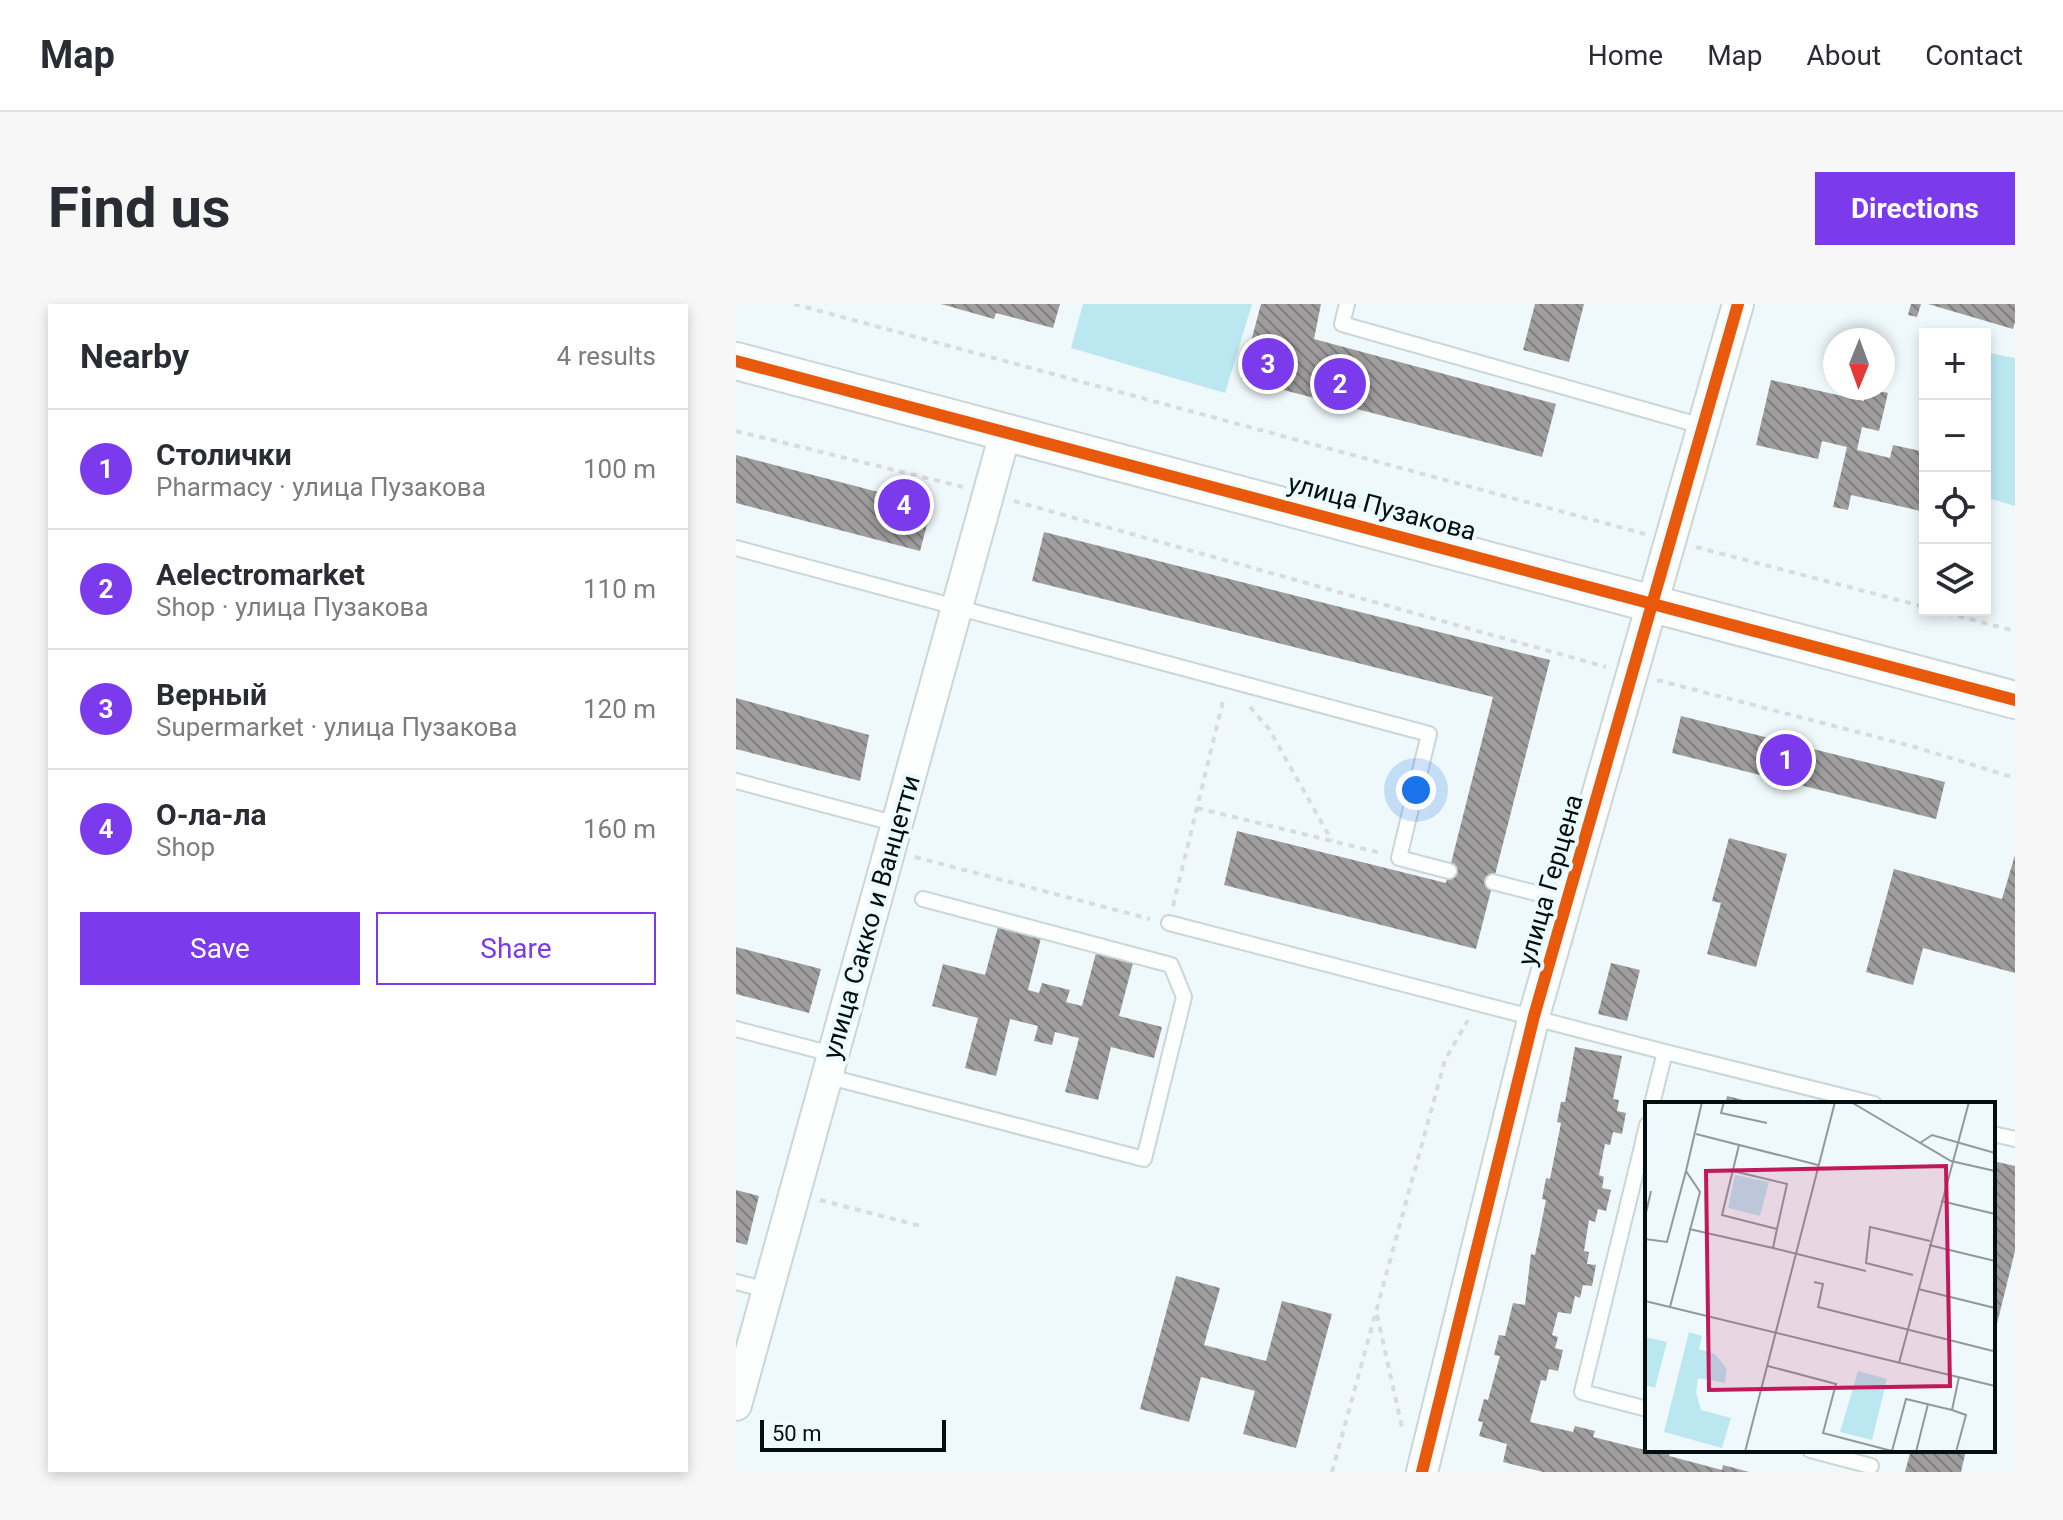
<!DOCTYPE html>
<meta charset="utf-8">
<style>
body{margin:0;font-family:Roboto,sans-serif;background:#f7f7f7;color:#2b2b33}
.controls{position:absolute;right:24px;top:24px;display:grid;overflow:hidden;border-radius:0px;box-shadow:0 4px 12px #0003}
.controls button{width:72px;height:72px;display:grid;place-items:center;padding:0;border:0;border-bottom:2px solid #e1e1e2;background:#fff;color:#2b2b33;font:40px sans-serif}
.compass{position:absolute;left:1087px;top:24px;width:72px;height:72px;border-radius:50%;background:#fff;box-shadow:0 4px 12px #0003;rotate:181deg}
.scale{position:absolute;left:24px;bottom:20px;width:186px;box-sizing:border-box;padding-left:8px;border:4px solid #020e10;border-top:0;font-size:22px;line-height:28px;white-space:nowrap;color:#020e10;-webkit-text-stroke:6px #ebfbfe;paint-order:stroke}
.you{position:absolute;left:680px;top:486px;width:28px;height:28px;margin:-20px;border:6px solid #fff;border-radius:50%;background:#1a73e8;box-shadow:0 0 0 12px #1a73e833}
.badge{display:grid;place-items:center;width:52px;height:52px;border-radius:50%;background:#7c3aed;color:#fff;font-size:26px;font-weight:700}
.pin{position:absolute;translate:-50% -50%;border:4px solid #fff;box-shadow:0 2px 8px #0006}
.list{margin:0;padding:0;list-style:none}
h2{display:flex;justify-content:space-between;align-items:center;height:104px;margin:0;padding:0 32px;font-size:34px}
h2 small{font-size:26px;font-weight:400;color:#7c7c81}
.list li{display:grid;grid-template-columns:52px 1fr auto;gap:24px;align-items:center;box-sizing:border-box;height:120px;padding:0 32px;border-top:2px solid #e1e1e2}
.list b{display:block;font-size:30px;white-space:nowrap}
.list p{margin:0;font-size:26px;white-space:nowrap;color:#7c7c81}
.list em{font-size:26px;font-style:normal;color:#7c7c81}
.actions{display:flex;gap:16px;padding:24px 32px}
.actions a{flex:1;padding:18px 0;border:2px solid #7c3aed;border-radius:0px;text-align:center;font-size:28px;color:#7c3aed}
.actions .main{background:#7c3aed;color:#fff}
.icon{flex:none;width:44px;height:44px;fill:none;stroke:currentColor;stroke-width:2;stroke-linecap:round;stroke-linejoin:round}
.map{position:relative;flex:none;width:1279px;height:1168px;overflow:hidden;border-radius:0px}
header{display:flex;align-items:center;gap:48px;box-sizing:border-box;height:112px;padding:0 40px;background:#fff;border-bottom:2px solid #e1e1e2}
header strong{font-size:38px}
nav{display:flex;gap:44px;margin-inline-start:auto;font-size:28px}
.intro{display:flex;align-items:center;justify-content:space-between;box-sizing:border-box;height:192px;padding:0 48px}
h1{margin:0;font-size:56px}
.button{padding:20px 36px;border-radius:0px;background:#7c3aed;color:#fff;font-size:28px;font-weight:700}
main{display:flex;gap:48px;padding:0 48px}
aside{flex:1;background:#fff;border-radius:0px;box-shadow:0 4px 12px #0003}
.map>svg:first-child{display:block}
.grass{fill:#bbe7f0}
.building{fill:url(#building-back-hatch)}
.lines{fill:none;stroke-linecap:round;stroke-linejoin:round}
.service-casing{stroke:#cad6d8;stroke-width:18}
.minor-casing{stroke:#cad6d8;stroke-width:34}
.tertiary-casing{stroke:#cad6d8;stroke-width:40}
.path{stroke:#d9dcdc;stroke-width:4;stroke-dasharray:6 6;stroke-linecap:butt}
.service{stroke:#fdfefe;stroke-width:14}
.minor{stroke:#fdfefe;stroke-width:30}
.tertiary{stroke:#fdfefe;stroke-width:36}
.cycleway-casing{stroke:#ebfbfe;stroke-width:17}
.cycleway{stroke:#e8590c;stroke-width:12}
.labels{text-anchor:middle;stroke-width:8;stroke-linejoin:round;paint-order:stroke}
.street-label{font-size:26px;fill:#020e10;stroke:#ebfbfe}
.inset-road{fill:none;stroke:#909a9c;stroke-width:2}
.view{fill:#c2185b;fill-opacity:0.15;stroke:#c2185b;stroke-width:4}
.inset-edge{fill:none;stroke:#020e10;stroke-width:4}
</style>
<header>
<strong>Map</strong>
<nav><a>Home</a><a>Map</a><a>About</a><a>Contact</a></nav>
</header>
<div class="intro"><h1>Find us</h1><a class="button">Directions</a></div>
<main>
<aside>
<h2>Nearby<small>4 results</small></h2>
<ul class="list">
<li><span class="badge">1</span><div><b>Столички</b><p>Pharmacy · улица Пузакова</p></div><em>100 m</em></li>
<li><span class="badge">2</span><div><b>Aelectromarket</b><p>Shop · улица Пузакова</p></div><em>110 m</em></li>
<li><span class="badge">3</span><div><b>Верный</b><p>Supermarket · улица Пузакова</p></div><em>120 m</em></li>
<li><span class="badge">4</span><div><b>О-ла-ла</b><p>Shop</p></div><em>160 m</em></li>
</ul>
<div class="actions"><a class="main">Save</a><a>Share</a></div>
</aside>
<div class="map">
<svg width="1279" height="1168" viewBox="0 0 1279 1168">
<defs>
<pattern id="building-back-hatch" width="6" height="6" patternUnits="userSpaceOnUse" patternTransform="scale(2)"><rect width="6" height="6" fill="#9f9d9e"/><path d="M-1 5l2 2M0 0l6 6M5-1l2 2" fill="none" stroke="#7f7e7f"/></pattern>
</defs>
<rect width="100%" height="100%" fill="#eff8fa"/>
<g class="grass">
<path d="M347,0H516L489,89L335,44Z"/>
<path d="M1249,48L1279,54V202L1249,193Z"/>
</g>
<g class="building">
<path d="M205,0H324L317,24L260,9L258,15Z"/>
<path d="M525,0H585L578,35L820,100L806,153L505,75Z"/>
<path d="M799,0H848L833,58L787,46Z"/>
<path d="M1175,0H1185L1181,13L1172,11Z"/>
<path d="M1192,0H1279V18L1277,25Z"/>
<path d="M1035,76L1128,97L1130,84L1152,89L1143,127L1126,123L1121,146L1154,154L1157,141L1189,148V208L1115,191L1112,206L1097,203L1111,143L1086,137L1082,155L1020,141Z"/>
<path d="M0,151L196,202L184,247L0,199Z"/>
<path d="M308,228L814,356L740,645L488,581L501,527L710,579L757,393L296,277Z"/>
<path d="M0,394L133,431L124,477L0,445Z"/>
<path d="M945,412L1209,478L1200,515L936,449Z"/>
<path d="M993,534L1051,550L1020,663L971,650L985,599L976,597Z"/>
<path d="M1279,551V669L1187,644L1177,681L1130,668L1158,565L1266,595Z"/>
<path d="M263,619L306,630L292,686L303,689L306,679L334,686L330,698L346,702L360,649L397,659L383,712L426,723L418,754L375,743L362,796L329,788L343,734L319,728L316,741L298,737L302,722L274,715L260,772L229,764L242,714L196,702L207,660L249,671Z"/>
<path d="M0,643L85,665L73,709L0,690Z"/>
<path d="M875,659L904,666L891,717L862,710Z"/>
<path d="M839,743L886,752L877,795L883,796L881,807L890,809L886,830L877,828L874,841L869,840L863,871L868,873L866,884L875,886L870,907L862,905L859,918L853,916L848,947L853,948L851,960L860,961L856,982L847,981L844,994L839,992L835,1010L822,1008L816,1031L822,1033L819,1044L827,1046L822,1067L813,1065L810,1077L805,1076L794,1118L837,1128L839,1122L859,1127L857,1133L913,1147L929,1146L934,1147L933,1152L986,1166L987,1161L1013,1168H807L767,1158L771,1140L743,1132L747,1118L742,1117L748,1095L752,1096L764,1052L758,1051L763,1031L769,1032L777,999L789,1001L795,950L799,951L810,896L806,895L810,874L814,875L825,819L821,818L825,798H829Z"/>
<path d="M991,792L1020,799V800H989Z"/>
<path d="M1257,857L1279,862V947L1258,1032Z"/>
<path d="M0,886L23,892L11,941L0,938Z"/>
<path d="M440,972L484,984L468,1041L530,1057L546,997L596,1010L560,1144L507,1130L519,1087L465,1073L453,1118L404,1105Z"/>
<path d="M1175,1146H1230L1225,1168H1169Z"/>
</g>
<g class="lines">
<defs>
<g id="service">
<path d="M611,0L606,20L966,122"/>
<path d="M0,244L693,430L663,554L713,567"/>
<path d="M0,477L161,520"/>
<path d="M757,578L831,597"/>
<path d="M433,619L929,748"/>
<path d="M0,725L96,750"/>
<path d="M90,772L408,855L448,693L435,661L187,595"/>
<path d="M916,800L929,748L1138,800"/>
<path d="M1257,830L1279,835"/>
<path d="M904,851L846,1088L911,1105"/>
<path d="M911,853L904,851L911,821"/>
<path d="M0,978L31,986"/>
<path d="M1074,1146L1135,1162"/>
</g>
<g id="minor">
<path d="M0,1101L270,126"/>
<path d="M686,1168L798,712L1002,0"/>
</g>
<path id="tertiary" d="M0,57L1279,396"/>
</defs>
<use href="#service" class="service-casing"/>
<use href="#minor" class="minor-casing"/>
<use href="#tertiary" class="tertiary-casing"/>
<g class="path">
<path d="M58,0L909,230"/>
<path d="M0,127L227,183"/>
<path d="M278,197L870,363"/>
<path d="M960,243L1189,303"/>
<path d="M1199,306L1279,327"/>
<path d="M921,376L1179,443L1279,474"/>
<path d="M514,403L533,425L596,537"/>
<path d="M461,504L645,549"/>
<path d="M179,553L414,615"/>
<path d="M437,602L488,393"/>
<path d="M84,896L185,922"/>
<path d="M641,1011L667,1128"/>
<path d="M596,1168L709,756L732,716"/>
</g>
<use href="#service" class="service"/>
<use href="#minor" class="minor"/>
<use href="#tertiary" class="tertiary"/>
<defs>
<g id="cycleway">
<path d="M0,57L1279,396"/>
<path d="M686,1168L798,712L1002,0"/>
</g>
</defs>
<use href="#cycleway" class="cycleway-casing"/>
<use href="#cycleway" class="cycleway"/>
</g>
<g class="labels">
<g class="street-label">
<text transform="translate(646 203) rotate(15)" y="9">улица Пузакова</text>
<text transform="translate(814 576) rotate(-74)" y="9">улица Герцена</text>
<text transform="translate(135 613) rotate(-74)" y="9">улица Сакко и Ванцетти</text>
</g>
</g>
<g transform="translate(909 798)">
<rect width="350" height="350" fill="#eff8fa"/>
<path d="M44,230L57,234L54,247L70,252L82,267L80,281L53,276L51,290L56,308L86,316L77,346L19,330ZM213,269L242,277L227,338L195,330Z" fill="#bbe7f0"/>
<path d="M90,73L124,80L115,114L83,106ZM0,235L22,240L10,286L0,283Z" fill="#bbe7f0"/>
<path class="inset-road" d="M79,0L76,11L122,21M206,0L306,59L350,69M51,32L173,63M275,41L287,33L350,51M88,69L142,82L132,127M296,99L350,112M0,115L6,89M44,127L128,146L132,127L77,113L94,43M0,137L22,140L41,69M284,143L350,159M128,146L221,169M268,173L221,161L225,125L285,139M169,180L178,182L173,205L348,249M273,187L350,206M0,199L350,284M25,205L55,90L41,69L57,0M254,261L324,0M123,264L191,282L178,331L247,349L261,297L307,308M100,350L190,0M271,350L283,302M311,350L321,313L307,308L314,275"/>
<path class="view" d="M301,64L305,284L64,288L61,69Z"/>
<rect width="350" height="350" class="inset-edge"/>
</g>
</svg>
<div class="controls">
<button>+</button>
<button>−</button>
<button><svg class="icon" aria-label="locate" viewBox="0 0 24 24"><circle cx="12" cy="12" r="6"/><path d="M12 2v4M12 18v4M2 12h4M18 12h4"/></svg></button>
<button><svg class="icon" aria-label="layers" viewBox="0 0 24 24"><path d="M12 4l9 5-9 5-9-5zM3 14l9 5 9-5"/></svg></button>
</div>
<svg class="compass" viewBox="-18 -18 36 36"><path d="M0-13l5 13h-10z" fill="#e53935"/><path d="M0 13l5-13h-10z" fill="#7c7c81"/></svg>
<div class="scale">50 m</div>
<div class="you"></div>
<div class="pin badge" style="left:1050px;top:456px">1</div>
<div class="pin badge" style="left:604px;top:80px">2</div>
<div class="pin badge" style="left:532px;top:60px">3</div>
<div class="pin badge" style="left:168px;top:201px">4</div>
</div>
</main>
